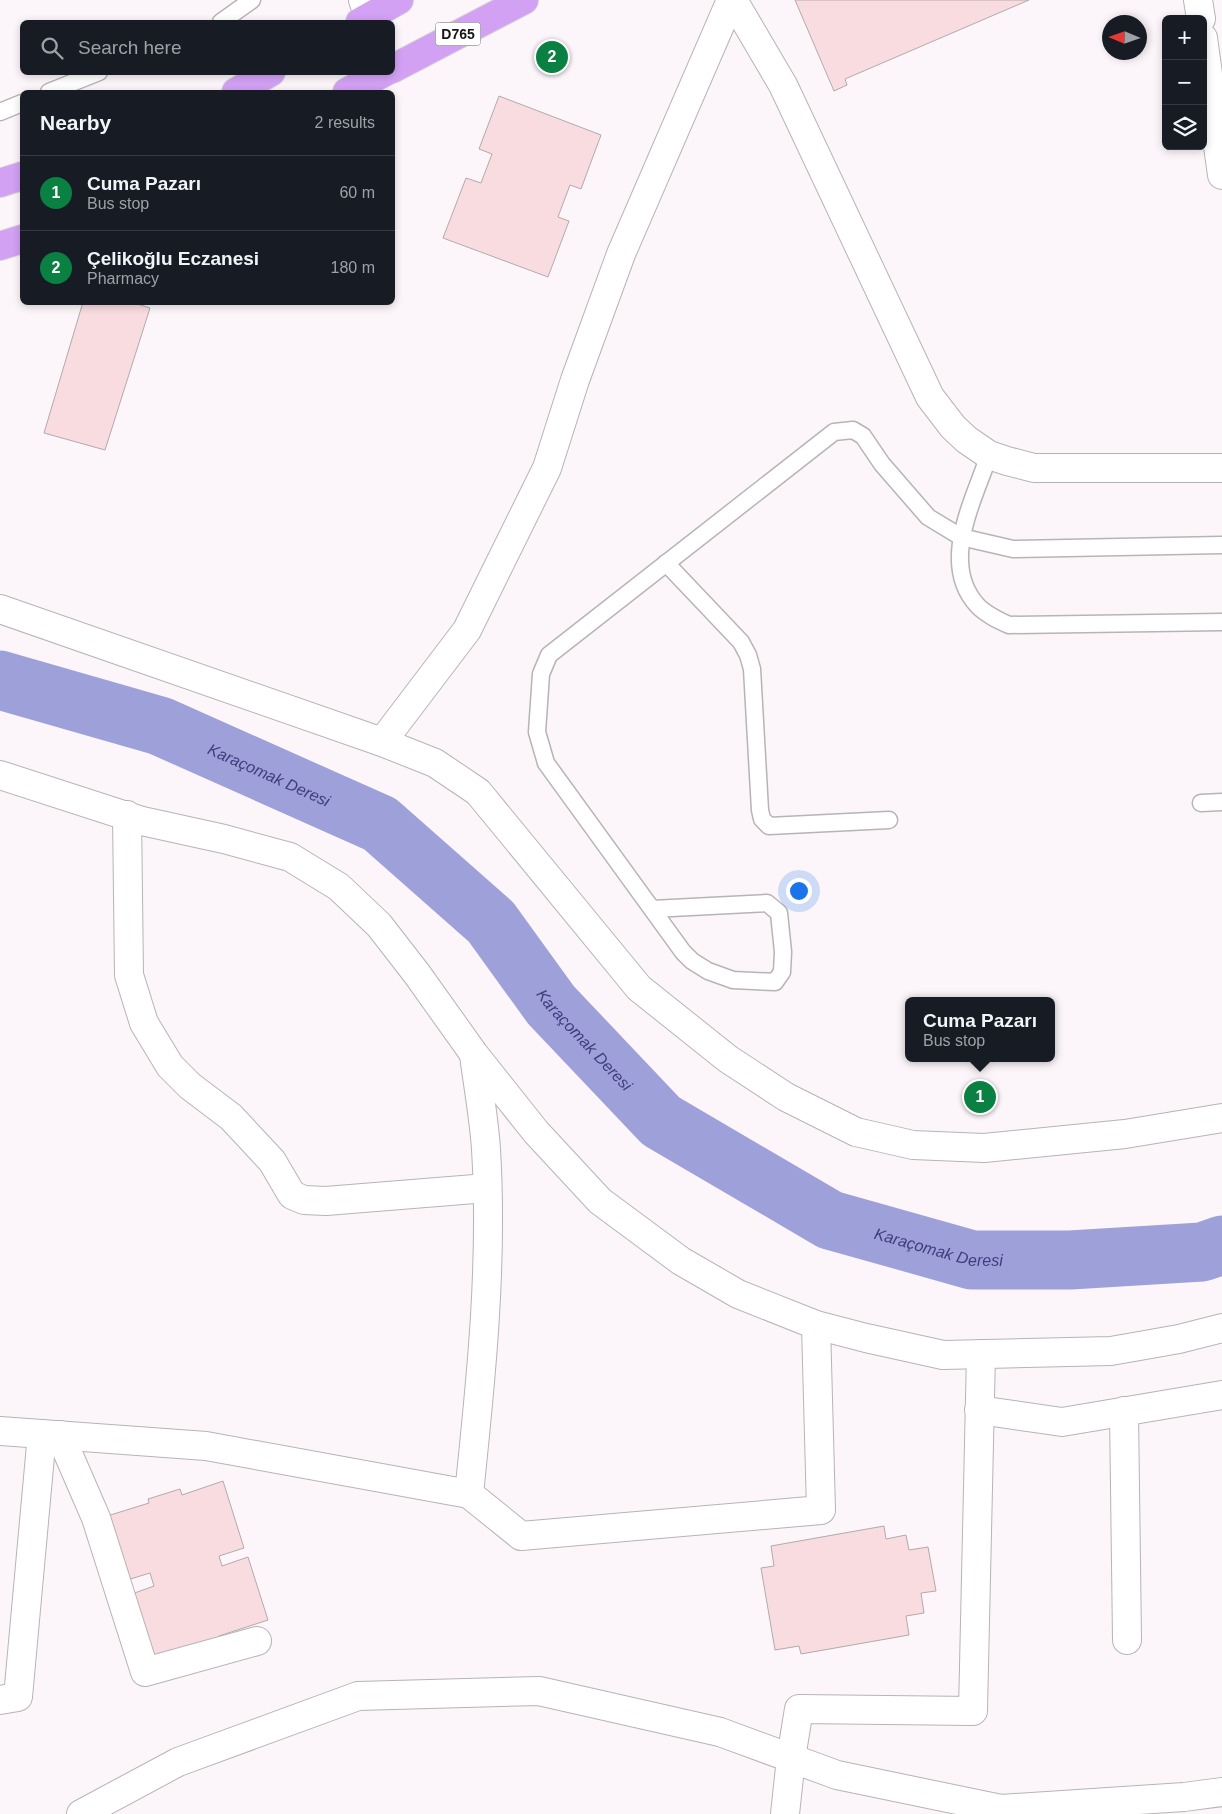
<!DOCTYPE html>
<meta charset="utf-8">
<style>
body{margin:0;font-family:Helvetica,sans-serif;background:#242831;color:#f1f3f6}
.controls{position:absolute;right:15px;top:15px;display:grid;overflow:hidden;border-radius:8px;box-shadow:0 2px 8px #0003}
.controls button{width:45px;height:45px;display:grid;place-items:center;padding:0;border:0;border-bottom:1px solid #363941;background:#171b24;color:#f1f3f6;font:25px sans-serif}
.compass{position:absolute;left:1102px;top:15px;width:45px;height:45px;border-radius:50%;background:#171b24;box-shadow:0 2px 8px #0003;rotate:272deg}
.you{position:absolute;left:798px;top:890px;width:18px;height:18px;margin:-12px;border:4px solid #fff;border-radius:50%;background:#1a73e8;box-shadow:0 0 0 8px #1a73e833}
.badge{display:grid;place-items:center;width:32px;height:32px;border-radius:50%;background:#0b8043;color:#fff;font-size:16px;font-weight:700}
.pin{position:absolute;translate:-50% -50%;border:2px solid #fff;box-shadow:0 1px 5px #0006}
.popup{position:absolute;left:905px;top:997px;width:150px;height:65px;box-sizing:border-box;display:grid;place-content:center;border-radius:8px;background:#171b24;filter:drop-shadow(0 1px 4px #0005);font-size:16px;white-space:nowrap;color:#9ea1a6}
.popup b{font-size:19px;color:#f1f3f6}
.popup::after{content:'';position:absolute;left:50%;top:100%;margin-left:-10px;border:10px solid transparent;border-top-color:#171b24}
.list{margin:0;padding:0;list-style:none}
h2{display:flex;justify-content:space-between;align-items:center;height:65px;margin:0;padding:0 20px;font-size:21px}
h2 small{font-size:16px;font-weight:400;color:#9ea1a6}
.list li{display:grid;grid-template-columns:32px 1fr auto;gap:15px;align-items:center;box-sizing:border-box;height:75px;padding:0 20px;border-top:1px solid #363941}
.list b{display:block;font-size:19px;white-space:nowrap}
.list p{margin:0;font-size:16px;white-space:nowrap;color:#9ea1a6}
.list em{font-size:16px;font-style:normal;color:#9ea1a6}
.icon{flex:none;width:28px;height:28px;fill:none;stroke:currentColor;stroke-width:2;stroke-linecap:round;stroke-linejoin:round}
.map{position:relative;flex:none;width:1222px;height:1814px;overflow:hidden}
.search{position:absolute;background:#171b24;box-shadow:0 2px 8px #0003;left:20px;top:20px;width:375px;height:55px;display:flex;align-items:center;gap:12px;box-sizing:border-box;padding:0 18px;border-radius:8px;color:#9ea1a6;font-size:19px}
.panel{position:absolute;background:#171b24;box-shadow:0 2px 8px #0003;left:20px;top:90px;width:375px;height:215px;border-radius:8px}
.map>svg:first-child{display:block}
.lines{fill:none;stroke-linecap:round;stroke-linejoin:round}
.river{stroke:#9ea0d9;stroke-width:59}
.building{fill:#f9dce0;stroke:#b1aaab}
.lane-casing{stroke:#b8b3b6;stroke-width:19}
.street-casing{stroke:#b8b3b6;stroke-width:30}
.secondary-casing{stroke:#b8b3b6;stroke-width:30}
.highway-casing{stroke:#d5d5d5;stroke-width:30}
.lane{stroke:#fff;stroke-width:16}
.street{stroke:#fff;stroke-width:28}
.secondary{stroke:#fff;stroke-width:28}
.highway{stroke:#d3a1f4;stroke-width:28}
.labels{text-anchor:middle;stroke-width:4.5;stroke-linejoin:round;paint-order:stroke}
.shield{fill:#fff;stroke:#5d5b5c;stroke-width:1}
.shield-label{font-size:14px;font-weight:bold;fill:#171516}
.water-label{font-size:16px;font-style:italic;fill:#403c80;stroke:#fff}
</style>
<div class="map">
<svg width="1222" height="1814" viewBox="0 0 1222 1814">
<rect width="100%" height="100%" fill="#fcf6fa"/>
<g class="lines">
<path class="river" id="s1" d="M0,680L160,726L380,824L491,922L551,1005L661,1121L830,1220L972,1260H1070L1202,1252L1222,1245"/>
</g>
<g class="building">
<path d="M795,0H1029L845,79L847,85L834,91Z"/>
<path d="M499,96L601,135L581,189L570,185L558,217L569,221L548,277L443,238L466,178L481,183L492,154L479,149Z"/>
<path d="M83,302H131L150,308L105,450L44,433Z"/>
<path d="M223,1481L244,1548L219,1556L222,1566L248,1557L268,1620L219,1636L221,1642L150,1659L129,1595L154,1586L150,1573L124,1581L104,1517L149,1503L148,1499L180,1489L182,1495Z"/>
<path d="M884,1526L886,1539L906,1535L909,1550L928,1547L936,1591L921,1593L924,1613L906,1616L909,1635L801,1654L799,1646L775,1650L761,1568L774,1566L771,1546Z"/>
</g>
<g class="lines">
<defs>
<g id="lane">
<path d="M221,22L252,0"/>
<path d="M49,92L99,72"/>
<path d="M0,112L22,103"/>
<path d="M989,455C974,500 939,563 977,605C985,614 998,620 1009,625L1222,622"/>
<path d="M666,563L741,642L748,655L752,669L760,810L762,819L769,826L889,820"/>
<path d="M1201,803L1222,802"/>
<path d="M652,909L767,903L779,913L783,952L782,972L775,982L733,980L708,971L692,961L683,952L546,763L537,732L541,674L549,655L834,432L853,430L863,436L882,464L928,517L961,537L1013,549L1222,545"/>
</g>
<g id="street">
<path d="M733,0L783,85L930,397L953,427L967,440L989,455L1007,461L1034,468H1222"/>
<path d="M1198,0L1201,19"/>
<path d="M1203,38L1222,175"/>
<path d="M0,609L382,742L435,763L478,792L639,988L728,1059L786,1097L856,1132L913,1145L984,1148L1125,1134L1222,1118"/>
<path d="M382,742L467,630L547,468L575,380L621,254L731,0"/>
<path d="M0,775L142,821L224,839L290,857L339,887L379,925L417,974L474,1054L536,1132L600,1201L681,1261L738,1294L816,1325L866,1338L943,1355L1111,1351L1179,1339L1222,1328"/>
<path d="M127,815L129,975L144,1023L170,1066L190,1086L231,1117L272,1161L292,1195L304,1200L326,1201L487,1188"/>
<path d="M979,1410L1062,1422L1222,1395"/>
<path d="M1124,1411L1127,1640"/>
<path d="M0,1431L206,1446L469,1494L521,1536L821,1510L816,1325"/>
<path d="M60,1435L96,1518L145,1672L257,1641"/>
<path d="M469,1494C481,1380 493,1264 486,1149C484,1118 478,1086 474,1055"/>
<path d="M0,1700L18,1697L42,1434"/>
<path d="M785,1814L791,1758L799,1709L973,1711L981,1354"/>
</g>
<g id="secondary">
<path d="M363,0L369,17"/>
<path d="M81,1814L178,1762L358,1696L539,1691L720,1732L837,1775L1001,1809L1184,1797L1222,1792"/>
</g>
<g id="highway">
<path d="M360,22L399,0"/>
<path d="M392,69L524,0"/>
<path d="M236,92L271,72"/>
<path d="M347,92L385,72"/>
<path d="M0,183L22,176"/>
<path d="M0,246L22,239"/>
</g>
</defs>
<use href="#lane" class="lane-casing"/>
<use href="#street" class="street-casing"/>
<use href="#secondary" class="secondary-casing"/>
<use href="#highway" class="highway-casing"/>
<use href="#lane" class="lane"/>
<use href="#street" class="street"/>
<use href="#secondary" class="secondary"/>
<use href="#highway" class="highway"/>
</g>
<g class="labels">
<rect class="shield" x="435.5" y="22.5" width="45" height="23" rx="4"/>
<g class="shield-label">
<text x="458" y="39">D765</text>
</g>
<g class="water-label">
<text dy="6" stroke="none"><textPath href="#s1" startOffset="286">Karaçomak Deresi</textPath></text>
<text dy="6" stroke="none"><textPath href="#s1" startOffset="706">Karaçomak Deresi</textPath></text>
<text dy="6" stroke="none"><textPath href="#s1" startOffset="1126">Karaçomak Deresi</textPath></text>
</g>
</g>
</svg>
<div class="controls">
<button>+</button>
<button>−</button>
<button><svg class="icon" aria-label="layers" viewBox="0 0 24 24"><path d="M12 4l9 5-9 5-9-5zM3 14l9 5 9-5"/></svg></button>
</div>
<svg class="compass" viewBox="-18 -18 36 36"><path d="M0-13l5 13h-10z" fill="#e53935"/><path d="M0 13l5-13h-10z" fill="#9ea1a6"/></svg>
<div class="you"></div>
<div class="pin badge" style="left:980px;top:1097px">1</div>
<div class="popup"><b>Cuma Pazarı</b>Bus stop</div>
<div class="pin badge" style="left:552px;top:57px">2</div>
<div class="search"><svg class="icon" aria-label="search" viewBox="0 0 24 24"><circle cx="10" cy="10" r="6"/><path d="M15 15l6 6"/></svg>Search here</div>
<section class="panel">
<h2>Nearby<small>2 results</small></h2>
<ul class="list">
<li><span class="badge">1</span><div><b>Cuma Pazarı</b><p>Bus stop</p></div><em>60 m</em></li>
<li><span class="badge">2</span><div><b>Çelikoğlu Eczanesi</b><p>Pharmacy</p></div><em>180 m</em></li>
</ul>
</section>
</div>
